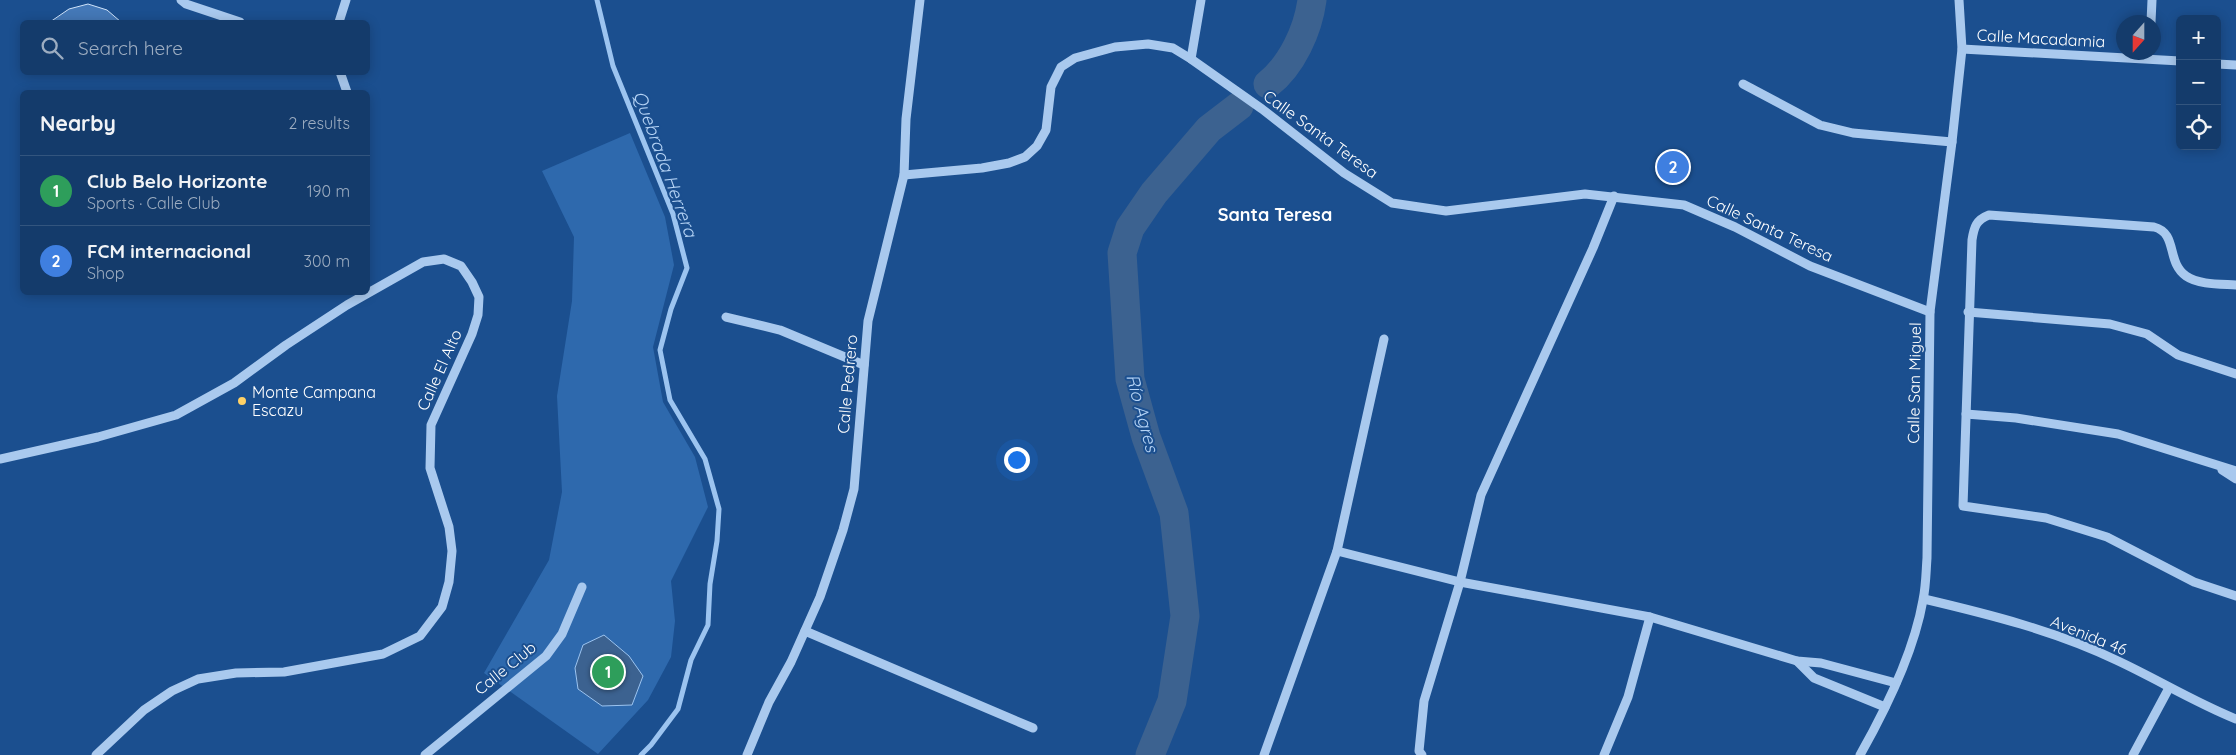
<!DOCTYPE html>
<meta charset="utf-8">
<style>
body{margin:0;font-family:Quicksand,sans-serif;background:#214673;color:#f1f3f6}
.controls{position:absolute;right:15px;top:15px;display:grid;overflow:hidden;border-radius:8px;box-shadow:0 2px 12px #0003}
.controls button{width:45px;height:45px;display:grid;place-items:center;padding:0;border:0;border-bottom:1px solid #33557e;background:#143b6b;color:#f1f3f6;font:25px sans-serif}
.compass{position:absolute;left:2116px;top:15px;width:45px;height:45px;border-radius:50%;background:#143b6b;box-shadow:0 2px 12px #0003;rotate:201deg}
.you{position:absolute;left:1016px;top:459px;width:18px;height:18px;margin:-12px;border:4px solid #fff;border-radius:50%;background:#1a73e8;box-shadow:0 0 0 8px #1a73e833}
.badge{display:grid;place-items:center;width:32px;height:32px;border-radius:50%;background:#8bbbb9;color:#fff;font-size:16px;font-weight:700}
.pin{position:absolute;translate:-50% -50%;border:2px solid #fff;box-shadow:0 1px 5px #0006}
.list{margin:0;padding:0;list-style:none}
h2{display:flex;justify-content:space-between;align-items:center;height:65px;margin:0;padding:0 20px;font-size:21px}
h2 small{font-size:16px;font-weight:400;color:#9dadc1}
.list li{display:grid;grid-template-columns:32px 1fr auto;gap:15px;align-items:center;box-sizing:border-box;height:70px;padding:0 20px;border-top:1px solid #33557e}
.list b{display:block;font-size:19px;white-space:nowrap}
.list p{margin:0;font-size:16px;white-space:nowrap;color:#9dadc1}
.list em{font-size:16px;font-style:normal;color:#9dadc1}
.icon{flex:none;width:28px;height:28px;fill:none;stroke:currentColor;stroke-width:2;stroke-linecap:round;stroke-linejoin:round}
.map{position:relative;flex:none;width:2236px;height:755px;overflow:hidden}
.search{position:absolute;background:#143b6b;box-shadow:0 2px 12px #0003;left:20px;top:20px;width:350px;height:55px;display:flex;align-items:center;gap:12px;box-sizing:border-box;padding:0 18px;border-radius:8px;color:#9dadc1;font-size:19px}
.panel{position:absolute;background:#143b6b;box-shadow:0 2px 12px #0003;left:20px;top:90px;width:350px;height:205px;border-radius:8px}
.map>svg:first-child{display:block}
.green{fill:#2e69ad}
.water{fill:#3c6290;stroke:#9cc4f0}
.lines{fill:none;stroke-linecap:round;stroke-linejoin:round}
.stream{stroke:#9cc4f0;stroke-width:5}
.river{stroke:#3c6290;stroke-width:29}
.building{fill:#4478b7;stroke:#cfe3fa}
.minor{stroke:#a9c9ee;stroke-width:9}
.poi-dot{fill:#ffd166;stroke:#1b4f8f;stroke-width:2}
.labels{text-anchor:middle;stroke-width:4;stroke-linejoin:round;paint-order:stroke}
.street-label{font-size:16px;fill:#fff;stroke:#1b4f8f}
.poi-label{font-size:16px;fill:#fff;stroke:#1b4f8f;text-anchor:start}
.water-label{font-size:18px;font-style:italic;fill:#b5d3f5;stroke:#1b4f8f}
.neighbourhood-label{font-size:18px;font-weight:bold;fill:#fff;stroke:#1b4f8f}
</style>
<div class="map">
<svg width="2236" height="755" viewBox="0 0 2236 755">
<rect width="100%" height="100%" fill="#1b4f8f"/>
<path class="green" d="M630,133L665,217L674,265L653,347L663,402L695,457L708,507L671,581L675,621L671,657L648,700L598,754L484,673L549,560L562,492L557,396L572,301L574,237L542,171Z"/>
<path class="water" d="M604,635L629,656L643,676L632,705L602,706L578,689L575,668L583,645Z"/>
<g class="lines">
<path class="stream" d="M597,0L613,66L673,214L687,268L671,309L660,350L670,400L705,459L719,509L717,541L710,584L708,625L691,660L678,709L651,745L641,755"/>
<g class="river">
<path d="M1268,84C1292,65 1308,30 1312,0"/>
<path d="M1150,755L1172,701L1185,616L1174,513L1146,437L1130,379L1122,253L1130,228L1154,193L1209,129L1239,106"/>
</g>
</g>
<path class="building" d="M88,4L107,10L121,22H50L69,9Z"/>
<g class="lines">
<g class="minor">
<path d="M181,0L186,4L240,22"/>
<path d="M339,22L346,0"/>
<path d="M2151,22L2152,0"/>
<path d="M1962,49L2180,61"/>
<path d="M1191,59L1201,0"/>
<path d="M2217,64L2236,65"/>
<path d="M340,72L347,92"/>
<path d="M1743,84L1820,125L1853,133L1952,142"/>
<path d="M904,175L982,168L1009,163L1025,157L1037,146L1046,130L1051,87L1061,67L1075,58L1115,47L1148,44L1173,48L1191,59L1262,109L1344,173L1392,203L1446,211L1585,194L1684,205L1735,227L1810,266L1930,312"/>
<path d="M2236,285C2221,284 2199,285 2186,276C2166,262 2178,233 2154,227L1989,215C1976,220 1974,227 1972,240L1963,506L2046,518L2107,537L2194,582L2236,596"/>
<path d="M1968,312L2110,324L2147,334L2178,355L2236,374"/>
<path d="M726,317L780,330L864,365"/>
<path d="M1966,414L2016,418L2118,434L2236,471"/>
<path d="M0,459L98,437L176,415L234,383L286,345L347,305L423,262L444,259L461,266L472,282L479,297L478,315L472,334L431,425L430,468L449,527L452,551L449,582L442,607L420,636L383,654L284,672L236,673L198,679L172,691L144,710L96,755"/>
<path d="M2222,470L2236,479"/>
<path d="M1337,551L1460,582L1650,617L1797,661L1821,663L1896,683"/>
<path d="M1924,599C1988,614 2056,631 2116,660C2157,679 2194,702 2236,719"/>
<path d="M805,631L1033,728"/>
<path d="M1797,661L1814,678L1885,707"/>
<path d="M425,755L546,656L562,634L582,587"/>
<path d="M747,755L769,702L791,662L820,597L843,530L854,489L868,321L904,175L906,119L920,0"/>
<path d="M1264,755L1337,551L1384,339"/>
<path d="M1422,755L1419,751L1424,701L1460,582L1481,495L1593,248L1614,196"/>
<path d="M1604,755L1628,697L1650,617"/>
<path d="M1860,755C1886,709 1914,652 1923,600C1926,586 1926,571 1927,558L1930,312L1952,142L1962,49L1959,0"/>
<path d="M2133,755L2169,688"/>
</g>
</g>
<circle class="poi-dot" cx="242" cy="401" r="5"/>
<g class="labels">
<g class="street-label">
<text transform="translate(2041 38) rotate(3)" y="6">Calle Macadamia</text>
<text transform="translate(1321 134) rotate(36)" y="6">Calle Santa Teresa</text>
<text transform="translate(1770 228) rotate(25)" y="6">Calle Santa Teresa</text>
<text transform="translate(439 370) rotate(-66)" y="6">Calle El Alto</text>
<text transform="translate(1914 383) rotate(-89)" y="6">Calle San Miguel</text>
<text transform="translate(847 384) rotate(-85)" y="6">Calle Pedrero</text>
<text transform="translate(2089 635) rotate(22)" y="6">Avenida 46</text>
<text transform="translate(505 668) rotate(-39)" y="6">Calle Club</text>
</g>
<g class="poi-label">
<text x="252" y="398">Monte Campana<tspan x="252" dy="18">Escazu</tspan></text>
</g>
<g class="water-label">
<text transform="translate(665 164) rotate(70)" y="6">Quebrada Herrera</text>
<text transform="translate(1142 413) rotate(75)" y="6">Río Agres</text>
</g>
<g class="neighbourhood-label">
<text x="1275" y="221">Santa Teresa</text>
</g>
</g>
</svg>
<div class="controls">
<button>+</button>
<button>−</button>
<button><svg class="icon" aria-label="locate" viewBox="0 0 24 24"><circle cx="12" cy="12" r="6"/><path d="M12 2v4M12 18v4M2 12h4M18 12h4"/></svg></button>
</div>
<svg class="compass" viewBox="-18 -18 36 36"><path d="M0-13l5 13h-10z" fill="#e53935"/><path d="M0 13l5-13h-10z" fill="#9dadc1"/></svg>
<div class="you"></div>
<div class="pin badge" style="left:608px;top:672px;background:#2e9e5b">1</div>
<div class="pin badge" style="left:1673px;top:167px;background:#3f7fe0">2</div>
<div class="search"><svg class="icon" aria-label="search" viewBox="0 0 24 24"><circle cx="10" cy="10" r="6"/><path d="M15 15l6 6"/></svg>Search here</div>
<section class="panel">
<h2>Nearby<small>2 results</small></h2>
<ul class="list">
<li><span class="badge" style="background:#2e9e5b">1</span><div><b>Club Belo Horizonte</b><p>Sports · Calle Club</p></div><em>190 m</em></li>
<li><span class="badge" style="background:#3f7fe0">2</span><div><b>FCM internacional</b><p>Shop</p></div><em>300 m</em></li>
</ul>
</section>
</div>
